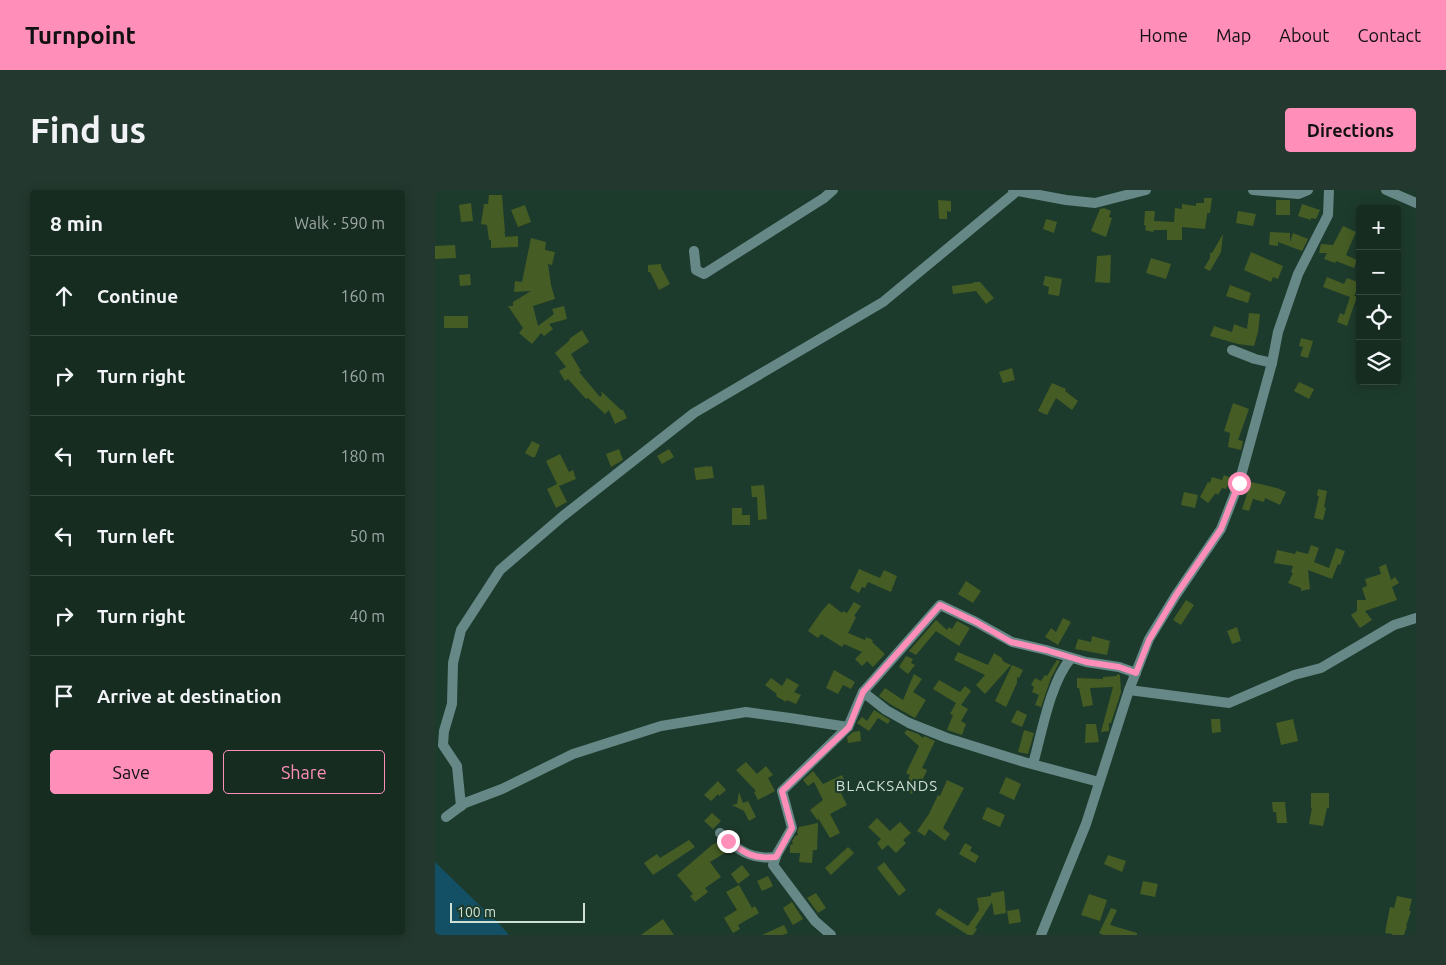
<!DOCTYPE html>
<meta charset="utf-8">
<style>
body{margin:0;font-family:Ubuntu,sans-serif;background:#23382e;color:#f1f3f6}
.controls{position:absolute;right:15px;top:15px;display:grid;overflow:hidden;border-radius:5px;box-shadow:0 2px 12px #0003}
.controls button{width:45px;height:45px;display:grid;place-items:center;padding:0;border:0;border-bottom:1px solid #35483f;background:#162c21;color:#f1f3f6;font:25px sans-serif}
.scale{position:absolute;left:15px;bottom:12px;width:135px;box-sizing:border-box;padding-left:5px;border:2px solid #cfe1d7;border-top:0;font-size:14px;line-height:18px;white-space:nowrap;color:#cfe1d7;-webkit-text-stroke:4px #1d3b2c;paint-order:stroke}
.stop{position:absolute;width:15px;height:15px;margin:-11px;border:4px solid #ff8eb9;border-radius:50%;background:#fff}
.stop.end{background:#ff8eb9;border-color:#fff;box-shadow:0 1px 5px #0008}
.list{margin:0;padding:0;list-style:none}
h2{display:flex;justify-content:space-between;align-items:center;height:65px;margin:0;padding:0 20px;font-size:21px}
h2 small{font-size:16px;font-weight:400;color:#9ea7a5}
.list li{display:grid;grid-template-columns:32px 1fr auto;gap:15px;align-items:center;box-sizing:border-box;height:80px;padding:0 20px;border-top:1px solid #35483f}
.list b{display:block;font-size:19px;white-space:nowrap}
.list em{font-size:16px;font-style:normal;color:#9ea7a5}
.actions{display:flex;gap:10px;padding:15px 20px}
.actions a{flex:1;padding:11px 0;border:1px solid #ff8eb9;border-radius:5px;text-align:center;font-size:18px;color:#ff8eb9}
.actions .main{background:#ff8eb9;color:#111}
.icon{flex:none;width:28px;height:28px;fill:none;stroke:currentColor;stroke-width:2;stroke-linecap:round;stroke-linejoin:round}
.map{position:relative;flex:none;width:981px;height:745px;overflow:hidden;border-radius:5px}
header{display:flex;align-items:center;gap:30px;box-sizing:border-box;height:70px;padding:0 25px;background:#ff8eb9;color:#111}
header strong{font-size:24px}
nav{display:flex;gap:28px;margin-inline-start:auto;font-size:18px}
.intro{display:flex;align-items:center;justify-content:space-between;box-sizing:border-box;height:120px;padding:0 30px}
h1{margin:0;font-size:35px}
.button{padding:12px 22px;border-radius:5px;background:#ff8eb9;color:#111;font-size:18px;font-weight:700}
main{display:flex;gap:30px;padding:0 30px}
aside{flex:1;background:#162c21;border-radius:5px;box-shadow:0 2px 12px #0003}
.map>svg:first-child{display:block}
.water{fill:#135065}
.building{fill:#455c24}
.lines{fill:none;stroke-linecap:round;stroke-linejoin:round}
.minor{stroke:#668887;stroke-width:10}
.route{stroke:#ff8eb9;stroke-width:6}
.labels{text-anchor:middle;stroke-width:4.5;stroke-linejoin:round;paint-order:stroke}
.neighbourhood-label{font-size:15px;letter-spacing:1px;fill:#cfe1d7;stroke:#1d3b2c}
</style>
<header>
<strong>Turnpoint</strong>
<nav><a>Home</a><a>Map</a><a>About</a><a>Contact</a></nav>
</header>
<div class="intro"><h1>Find us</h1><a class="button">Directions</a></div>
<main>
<aside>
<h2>8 min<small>Walk · 590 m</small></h2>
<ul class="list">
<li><svg class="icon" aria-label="ahead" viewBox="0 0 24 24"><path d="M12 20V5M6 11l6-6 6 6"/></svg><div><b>Continue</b></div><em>160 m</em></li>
<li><svg class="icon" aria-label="right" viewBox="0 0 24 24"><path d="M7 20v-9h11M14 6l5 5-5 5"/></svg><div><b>Turn right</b></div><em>160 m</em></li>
<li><svg class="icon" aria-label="left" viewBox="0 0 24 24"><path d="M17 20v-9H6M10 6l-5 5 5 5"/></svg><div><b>Turn left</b></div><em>180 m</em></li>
<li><svg class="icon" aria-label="left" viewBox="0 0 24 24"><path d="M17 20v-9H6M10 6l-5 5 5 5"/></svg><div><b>Turn left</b></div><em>50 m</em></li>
<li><svg class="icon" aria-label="right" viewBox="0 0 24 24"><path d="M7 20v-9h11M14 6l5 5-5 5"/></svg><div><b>Turn right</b></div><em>40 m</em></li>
<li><svg class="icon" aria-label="arrive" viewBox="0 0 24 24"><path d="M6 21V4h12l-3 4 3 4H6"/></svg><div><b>Arrive at destination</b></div></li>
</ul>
<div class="actions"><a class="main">Save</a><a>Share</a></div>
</aside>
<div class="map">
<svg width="981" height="745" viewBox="0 0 981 745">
<rect width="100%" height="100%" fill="#1d3b2c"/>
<path class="water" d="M0,672L67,737L74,745H0Z"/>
<g class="building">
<path d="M54,5H67L70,42L68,43H70V47L83,46V57L56,58V50H54L52,35L46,34L49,14H53Z"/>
<path d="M769,8H777L775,23H772V25L770,39L747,37V50H732V40H719L718,42L710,40L711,36L709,35L710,21H720L719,31L739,32L740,18L747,19V14L761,16V13H769Z"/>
<path d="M503,10L516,11V22L512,21V29H504Z"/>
<rect x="841" y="10" width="14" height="15"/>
<path d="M36,13L38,31L26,32L24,15Z"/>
<path d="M867,14L885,20L881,29L876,28V30L863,26Z"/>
<path d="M90,15L96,32L83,37L76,20Z"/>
<path d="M669,18L676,21L674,27L677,28L671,47L656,41L665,19Z"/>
<path d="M803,21L821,24L818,36L801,33Z"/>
<path d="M611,29L622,32L619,43L608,39Z"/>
<path d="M908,36L921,42L911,65L922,70L919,78L901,71L900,73L889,69L892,63H884L886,54L898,55Z"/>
<path d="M835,42L855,43V52L858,43L873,49L867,61L843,52V56L834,55Z"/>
<path d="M788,44L786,62L775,81L769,78L775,68V63H777Z"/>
<path d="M96,48L111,52L110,60L120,62L117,75L113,74L116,95L120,109L98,116L103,136L119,124L117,119L129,116L132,129L114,134L118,139L109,146L106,143L97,154L84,143L88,138L73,116H78V112L96,101L79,102L80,91L87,92Z"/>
<path d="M20,55L21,68L0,69V56Z"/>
<path d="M816,62L848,76L843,89L838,87L836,92L809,80Z"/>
<path d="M676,65L675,93L660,92L662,66Z"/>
<path d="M716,68L736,74L731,89L711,83Z"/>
<path d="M226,74V77L235,94L224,100L215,82H213V75Z"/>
<path d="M35,84L36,95L25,96L24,85Z"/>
<path d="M610,86L627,89L624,106L613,104L614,97L608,95Z"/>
<path d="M892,87L909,94L912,88L925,93L919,106H922L912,136L902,132L905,123L909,125L915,107L888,97Z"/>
<path d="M539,92H545L559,108L551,114L541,101L518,104L517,96L539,93Z"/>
<path d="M795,95L816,103L813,113L791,106Z"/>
<path d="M814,123L825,124L823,142L819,156L803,154L775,146L779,136L797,142L799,134L812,139Z"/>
<rect x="9" y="126" width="24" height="12"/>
<path d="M147,140L154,152L136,164L146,181L144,182L165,207L167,205L166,201L186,220H188L192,228L180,234L174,220L170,224L153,208L151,209L133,189L130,191L124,181L131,177L120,163L135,150L134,149Z"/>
<path d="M866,148L878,151L873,168L865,166L868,157L864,156Z"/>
<path d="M577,178L580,190L568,193L564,182Z"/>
<path d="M864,192L879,199L874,209L859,201Z"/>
<path d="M617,193L631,199L630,201L643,211L637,220L621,208L612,225L603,221Z"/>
<path d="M798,213L814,219L803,250L808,251L806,260L793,257L795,243L789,241Z"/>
<path d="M97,251L105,255L100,267H97L90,263Z"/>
<path d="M184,259L188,270L176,277L171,264Z"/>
<path d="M234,259L239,267L227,274L222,266Z"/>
<path d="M125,264L134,282L138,280L141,289L124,296L132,312L121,318L112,299L122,294L111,271Z"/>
<path d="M274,276V277L277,276L279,288L261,290L259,278Z"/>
<path d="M789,285L796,288L791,299L787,298L783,305L781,303L773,313L765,307L773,292L775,293L777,287L787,290Z"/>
<path d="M816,292L842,298L851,302L845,315L830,308L829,312L818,309L814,321L807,319Z"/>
<path d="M329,295L332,329L323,330L322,307H317L316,296Z"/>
<path d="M883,299L892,301L889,317L891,318L888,330L879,328L884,306H882Z"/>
<path d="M749,302L763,305L760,318L746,315Z"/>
<path d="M297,318H307V325H315V335H297Z"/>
<path d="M876,355L884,358L879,372L894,378L901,358L910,361L905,375L903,374L897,389L873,380L875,399L866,401V398L853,393L858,383L856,382L858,376L839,373L842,360L860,364L861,361L873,364Z"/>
<path d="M951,374L956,390L960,387L964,393L957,397L962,410L930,421L937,430L925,438L916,425L922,421V410H931L927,398L932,396L930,389L946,384L944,377Z"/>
<path d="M424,379L445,388L449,380L462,386L456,402L433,392L430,398L427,397L424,403L415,398Z"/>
<path d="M531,391L546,401L538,413L523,404Z"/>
<path d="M751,410L759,415L746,435L738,430Z"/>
<path d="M419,412L426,416L419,426L421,427L413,443L430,450L431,447L438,450L437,452L450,464L438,477L432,471L427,476L420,469L427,462L409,454L407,457L386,444L383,448L373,441L386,422L394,413L407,423L408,421L412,423Z"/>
<path d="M628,428L636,432L623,455L610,447L616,438L621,442Z"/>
<path d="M501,430L512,440L514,437L517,439L522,431L535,438L524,456L501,441L481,465L474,461Z"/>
<path d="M802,437L806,451L797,454L792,441Z"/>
<path d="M657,446L675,451L672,465L640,459L643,449L656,452Z"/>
<path d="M523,462L553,475L559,463L567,468V469L569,472L576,475L550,504L541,495L550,485L519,470Z"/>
<path d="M471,466L478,469L476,473L480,475L473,484L464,477Z"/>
<path d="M622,470L625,471L616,488L606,517L600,515L604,505L597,502L599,497L596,495L600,488L606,491L610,485L612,486Z"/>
<path d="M577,475L588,480L584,488L582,487V493L571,517L560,511Z"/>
<path d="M399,480L420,492L416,499L408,495L403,504L391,498Z"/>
<path d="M479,484L487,489L478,502L491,510L480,528L455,514L444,506L450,498L468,510Z"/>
<path d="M682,484L685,485L686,502L676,533H674V541L666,542L678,497L655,498L658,515L648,517L644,498H642V488L668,489V487L682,486Z"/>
<path d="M336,488L347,496L352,488L364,495L359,502L366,505L361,514L352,510L351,512L341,506L342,504L330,495Z"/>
<path d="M504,490L525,502L530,496L536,501L526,515L533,519L526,531L531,534L527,545L512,540L518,525L515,524L521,513L498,499Z"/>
<path d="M439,520L455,530L453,534L443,528L434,541L422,533L427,527L432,531Z"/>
<path d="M582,520L592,525L587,537L576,532Z"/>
<path d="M776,529H785L786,542L777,543Z"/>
<path d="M858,529L863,551L846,555L841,533Z"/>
<path d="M651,534H661L664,552L650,553Z"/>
<path d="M472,540L483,544L488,548L489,546L500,551L487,578L492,580L487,591L484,589L477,604L468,600L475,585L471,583L484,556L469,543Z"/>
<path d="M589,540L599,543L593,564L583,562Z"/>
<path d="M425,541L426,551L413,553L412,547L418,542Z"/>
<path d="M311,572L322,584L331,576L338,585L333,588L340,601L323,610L319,602L321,601L301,580Z"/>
<path d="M378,581L388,594L407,585L413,599L406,603L412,615L395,624L405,643L395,648L383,628V631L375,620L388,610L379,592L373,596L368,590Z"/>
<path d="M571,587L586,594L579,610L564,603Z"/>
<path d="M512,590L529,598L508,638L515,644L510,651L494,639L490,646L482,641L494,624L503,605L505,606Z"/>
<path d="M283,591L291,600L284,606L283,604L276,611L269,605Z"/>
<path d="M304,602L308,613L313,611L321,627L314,631L309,621L297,615L302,614Z"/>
<path d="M876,603H894V618H892L888,636L874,634L877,618H876Z"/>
<path d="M837,612H850L852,633H842L841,622H838Z"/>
<path d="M552,617L570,625L565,637L547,629Z"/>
<path d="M277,623L286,631L278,639L269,631Z"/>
<path d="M442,628L455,641L465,632L476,643L468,650L471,653L461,663L453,655L447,660L442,653L446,649L433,637Z"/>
<path d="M383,633L382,660H378L377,673L364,672L365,663H355V655L358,654L357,651L360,646L363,645L362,642L364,637Z"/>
<path d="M254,650L260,657L218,685L209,673L222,664L225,668Z"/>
<path d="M284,651L293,661L275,672L286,687L270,698L273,702L260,712L255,706L258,704L242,685L277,655Z"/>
<path d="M530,653L537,657L535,661L544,666L540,673L524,664Z"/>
<path d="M413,657L419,663L396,685L390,678Z"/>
<path d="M673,665L691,671L687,682L669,674Z"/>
<path d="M449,672L471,700L464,706L442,678Z"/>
<path d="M307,675L315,685L303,694L296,684Z"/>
<path d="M333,686L338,696L327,701L322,691Z"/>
<path d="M708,691L723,694L720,707L705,704Z"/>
<path d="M304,695L317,718L320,716L324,723L303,735L305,739L298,743L289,728L302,720L291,702Z"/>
<path d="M569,701L571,723L559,725L557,712L540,738L542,739L538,745H533L500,724L504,718L533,736L544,720L542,708L556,706V703Z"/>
<path d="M381,703L391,718L383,723L372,708Z"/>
<path d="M654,704L672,710L665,731L646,725Z"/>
<path d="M962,706L977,709L974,721H976L971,736H972L969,745H957V744L950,743L955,717L959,718Z"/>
<path d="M357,712L368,729L358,735L348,718Z"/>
<path d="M676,718L682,720L675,735L702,743V745H668L664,743Z"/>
<path d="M584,719L586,732L574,734L572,721Z"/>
<path d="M228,729L239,745H206Z"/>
<path d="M349,735L353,743L348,745H327Z"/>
</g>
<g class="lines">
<g class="minor">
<path d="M578,0L631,10L660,13L711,0"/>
<path d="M818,0L863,4L873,0"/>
<path d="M951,0L981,13"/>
<path d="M259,61L261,80L269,84L389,8L398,0"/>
<path d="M797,160L820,169L837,173"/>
<path d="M694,500L794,513L859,485L886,478L959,435L981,428"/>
<path d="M428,502L451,520L474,533L512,548L589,572L664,592"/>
<path d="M598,574C607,542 615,493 636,468"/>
<path d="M26,616L22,576L8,555L9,541L17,514L18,473L26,440L65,380L128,326L259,223L448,112L582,1"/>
<path d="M11,627L30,613L67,599L138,564L226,536L311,522L355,528L413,537"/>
<path d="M285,643C302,660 316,670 341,667"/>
<path d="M396,745L380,731L338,675L342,664L357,638L347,601L413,537L428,502L505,415L541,432L577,452L611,460L651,472L684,477L701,483"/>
<path d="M606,745L651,634L694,500L714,449L741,405L786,339L804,293L837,173L843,142L863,84L893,25L894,0"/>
</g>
</g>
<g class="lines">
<path class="route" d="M293,651C311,664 318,669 341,667L357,638L347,601L414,537L428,502L505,415L541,432L576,452L611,460L651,472L684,477L701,483L714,450L741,405L786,339L804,293"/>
</g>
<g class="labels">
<g class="neighbourhood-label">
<text x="452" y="601">BLACKSANDS</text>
</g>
</g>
</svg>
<div class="controls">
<button>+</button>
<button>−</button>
<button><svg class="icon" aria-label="locate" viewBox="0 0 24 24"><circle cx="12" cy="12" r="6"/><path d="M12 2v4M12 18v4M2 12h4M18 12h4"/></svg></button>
<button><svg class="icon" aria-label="layers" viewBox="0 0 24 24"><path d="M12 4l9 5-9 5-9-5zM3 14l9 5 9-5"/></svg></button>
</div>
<div class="scale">100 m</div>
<div class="stop" style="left:804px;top:293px"></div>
<div class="stop end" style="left:293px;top:651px"></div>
</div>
</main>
